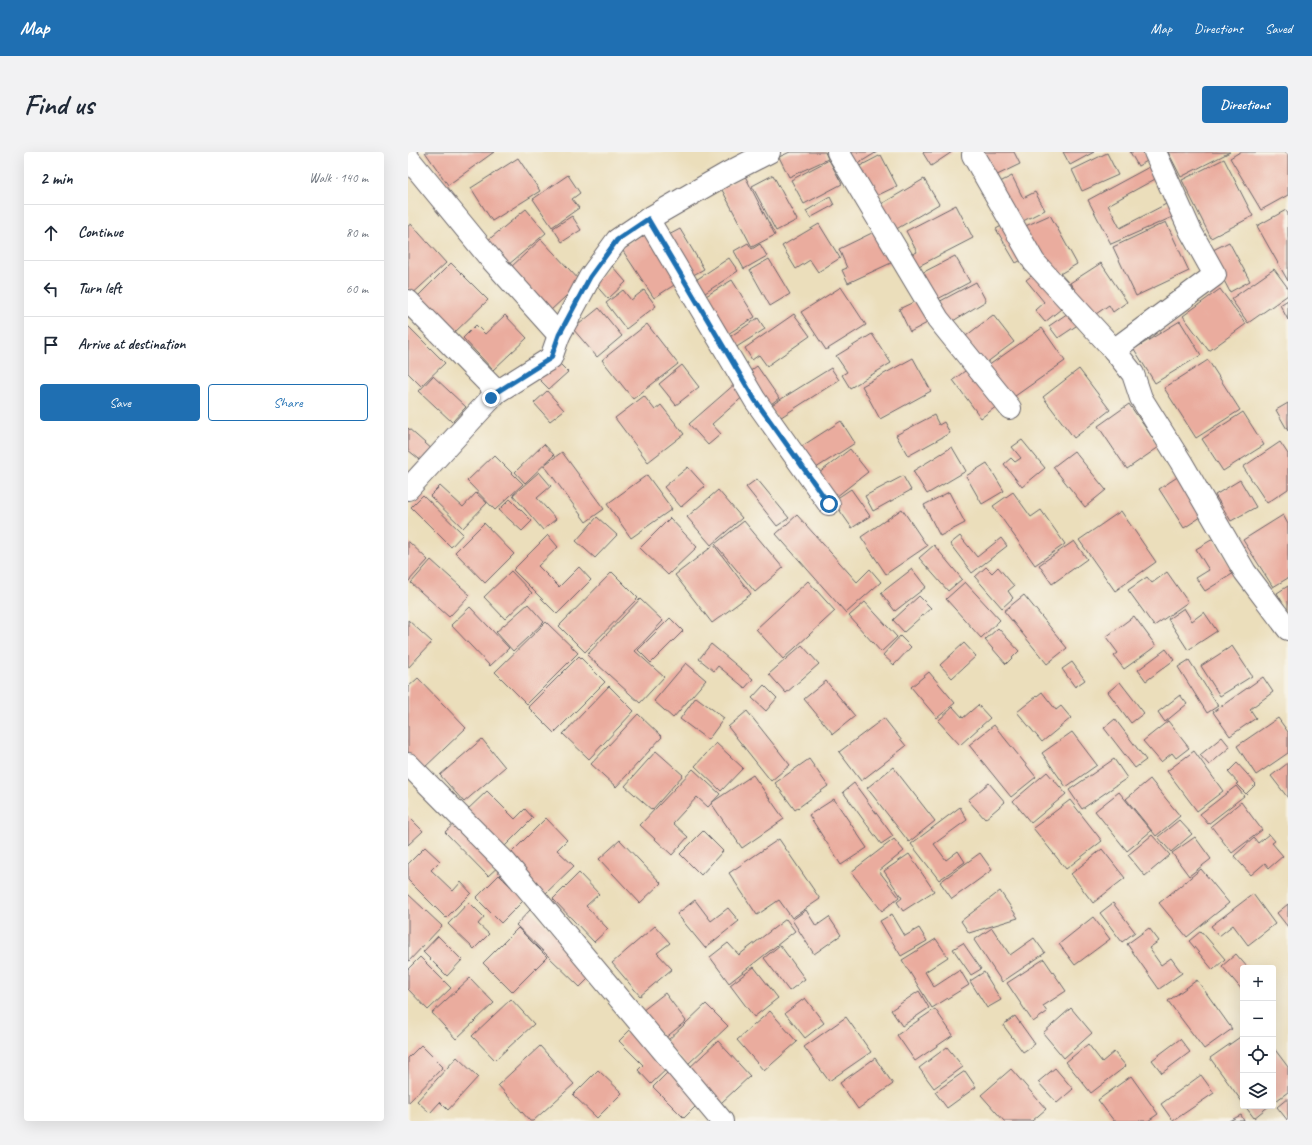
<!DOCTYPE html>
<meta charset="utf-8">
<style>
body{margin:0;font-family:Caveat,sans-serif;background:#f2f2f3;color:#1f2937}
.controls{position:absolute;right:12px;bottom:12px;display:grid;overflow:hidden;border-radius:4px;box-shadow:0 4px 16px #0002}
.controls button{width:36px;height:36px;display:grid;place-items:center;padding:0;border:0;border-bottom:1px solid #e0e1e3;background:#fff;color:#1f2937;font:20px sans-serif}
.stop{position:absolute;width:12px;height:12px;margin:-9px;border:3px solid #1f6fb2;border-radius:50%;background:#fff}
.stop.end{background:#1f6fb2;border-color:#fff;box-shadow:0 1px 4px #0008}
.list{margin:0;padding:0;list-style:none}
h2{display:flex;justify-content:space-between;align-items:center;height:52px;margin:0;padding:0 16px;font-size:17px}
h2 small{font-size:13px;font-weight:400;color:#747a83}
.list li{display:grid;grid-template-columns:26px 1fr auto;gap:12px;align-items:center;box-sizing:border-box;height:56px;padding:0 16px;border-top:1px solid #e0e1e3}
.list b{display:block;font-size:15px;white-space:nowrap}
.list em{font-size:13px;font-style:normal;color:#747a83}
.actions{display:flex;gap:8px;padding:12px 16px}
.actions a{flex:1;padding:9px 0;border:1px solid #1f6fb2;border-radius:4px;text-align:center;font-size:14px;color:#1f6fb2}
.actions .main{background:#1f6fb2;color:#fff}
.icon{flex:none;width:22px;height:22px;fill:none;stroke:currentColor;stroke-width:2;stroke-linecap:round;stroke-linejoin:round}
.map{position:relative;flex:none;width:880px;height:969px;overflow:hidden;border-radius:4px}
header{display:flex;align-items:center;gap:24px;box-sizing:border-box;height:56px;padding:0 20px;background:#1f6fb2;color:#fff}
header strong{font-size:19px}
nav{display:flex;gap:22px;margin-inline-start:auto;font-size:14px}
.intro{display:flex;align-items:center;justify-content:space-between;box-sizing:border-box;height:96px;padding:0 24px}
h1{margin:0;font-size:28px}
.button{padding:10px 18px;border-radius:4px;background:#1f6fb2;color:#fff;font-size:14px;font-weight:700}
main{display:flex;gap:24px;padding:0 24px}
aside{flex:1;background:#fff;border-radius:4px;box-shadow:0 4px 16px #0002}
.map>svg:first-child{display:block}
.building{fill:#eaac9e}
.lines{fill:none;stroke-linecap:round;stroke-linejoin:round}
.street-casing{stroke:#686468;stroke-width:24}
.street{stroke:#fff;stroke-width:22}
.route{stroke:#1f6fb2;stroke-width:5}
</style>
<header>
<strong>Map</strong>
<nav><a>Map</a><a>Directions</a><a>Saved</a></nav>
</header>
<div class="intro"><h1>Find us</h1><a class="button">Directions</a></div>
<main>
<aside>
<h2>2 min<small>Walk · 140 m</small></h2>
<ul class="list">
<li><svg class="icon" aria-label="ahead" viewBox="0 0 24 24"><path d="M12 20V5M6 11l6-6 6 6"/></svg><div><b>Continue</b></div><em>80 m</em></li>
<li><svg class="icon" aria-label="left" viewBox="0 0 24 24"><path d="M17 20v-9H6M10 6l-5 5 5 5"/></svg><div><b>Turn left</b></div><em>60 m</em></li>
<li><svg class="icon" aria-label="arrive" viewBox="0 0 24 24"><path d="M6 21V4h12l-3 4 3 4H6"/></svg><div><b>Arrive at destination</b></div></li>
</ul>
<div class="actions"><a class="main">Save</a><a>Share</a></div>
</aside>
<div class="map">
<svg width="880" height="969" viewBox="0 0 880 969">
<rect width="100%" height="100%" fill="#f7f3e8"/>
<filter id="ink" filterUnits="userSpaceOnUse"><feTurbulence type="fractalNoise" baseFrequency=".025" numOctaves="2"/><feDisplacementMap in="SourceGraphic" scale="8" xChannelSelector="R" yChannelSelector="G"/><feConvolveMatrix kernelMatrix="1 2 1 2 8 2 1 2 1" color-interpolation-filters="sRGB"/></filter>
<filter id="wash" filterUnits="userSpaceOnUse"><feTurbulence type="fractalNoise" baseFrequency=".012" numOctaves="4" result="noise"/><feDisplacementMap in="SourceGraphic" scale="16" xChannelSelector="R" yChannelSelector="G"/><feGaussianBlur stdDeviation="0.9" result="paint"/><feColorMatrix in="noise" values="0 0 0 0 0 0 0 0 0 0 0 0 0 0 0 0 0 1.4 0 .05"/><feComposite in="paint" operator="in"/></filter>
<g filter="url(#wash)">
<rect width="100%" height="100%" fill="#ebdebb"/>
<g id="blocks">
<g class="building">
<path d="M17,0H86L40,33Z"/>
<path d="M382,0H417L420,7L381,25L371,5Z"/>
<path d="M438,0H469L446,14Z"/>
<path d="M516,0H544L523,14L515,1Z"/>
<path d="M572,0H606L612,12L585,25Z"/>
<path d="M655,0H686L662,13Z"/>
<path d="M722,0H736L741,8L730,14Z"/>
<path d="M760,0H822L773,25Z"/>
<path d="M832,0H880V43L853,58L822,6Z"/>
<path d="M699,1L710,23L674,39L664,18Z"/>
<path d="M473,3L489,34L464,46L448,16Z"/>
<path d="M110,6L132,39L84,69L63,36Z"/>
<path d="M816,7L845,64L803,86L774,28Z"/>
<path d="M421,8L434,32L396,52L383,28Z"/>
<path d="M743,14L749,26L700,53L712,76L762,50L769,63L703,92L680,48Z"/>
<path d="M160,23L172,41L164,47L171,56L144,75L125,47Z"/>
<path d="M365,23L389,68L368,79L344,34Z"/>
<path d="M337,24L367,83L344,95L313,36Z"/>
<path d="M604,24L615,46L627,40L637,58L611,71L590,31Z"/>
<path d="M516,27L531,52L485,79L470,54Z"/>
<path d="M422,45L426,53L402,66L398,59Z"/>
<path d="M548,53L565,86L505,117L499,105L509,100L498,79Z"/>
<path d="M118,57L138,81L100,113L79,89Z"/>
<path d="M878,58L880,62V129L849,74Z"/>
<path d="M642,63L669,112L645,126L613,76Z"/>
<path d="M164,64L173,78L154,90L145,76Z"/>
<path d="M758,70L781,119L728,144L705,95Z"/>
<path d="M599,71L619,105L608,111L588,77Z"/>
<path d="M3,72L38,111L0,146V74Z"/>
<path d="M411,72L432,106L410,120L402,108L388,117L374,94Z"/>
<path d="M242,77L274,128L246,146L213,96Z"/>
<path d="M272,77L296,117L280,126L257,85Z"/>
<path d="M468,79L483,111L440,131L434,118L439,116L431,97Z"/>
<path d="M133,87L173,130L142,159L102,116Z"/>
<path d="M821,90L842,129L822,140L801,100Z"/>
<path d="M340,91L344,97L352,92L359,104L336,117L326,99Z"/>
<path d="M547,104L562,130L524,150L510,123Z"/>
<path d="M321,106L330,119L291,145L282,132Z"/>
<path d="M361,107L382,142L362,154L342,118Z"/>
<path d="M43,111L80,148L42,185L6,148Z"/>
<path d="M693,111L719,150L705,160L701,153L685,164L662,131Z"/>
<path d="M204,114L218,130L200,147L185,130Z"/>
<path d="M866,117L880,136V143L840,171L823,147Z"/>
<path d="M630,119L658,153L637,170L627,158L636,150L618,128Z"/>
<path d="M324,128L347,165L315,185L293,147Z"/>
<path d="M568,130L578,149L540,172L525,153Z"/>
<path d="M433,135L458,173L418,198L393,160Z"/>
<path d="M812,137L838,172L801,199L775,164Z"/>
<path d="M215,138L223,148L236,138L248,154L218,177L198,151Z"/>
<path d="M510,148L521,170L502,180L491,157Z"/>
<path d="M880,148V168L872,153Z"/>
<path d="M191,156L214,184L189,205L165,177Z"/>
<path d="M666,157L674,170L650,186L641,174Z"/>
<path d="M386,162L402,184L359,214L351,203L344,208L337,196Z"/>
<path d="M97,163L119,186L85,218L55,186L68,173L77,182Z"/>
<path d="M585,163L606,190L574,214L554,187Z"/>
<path d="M350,166L357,177L327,196L320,186Z"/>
<path d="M772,169L793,203L747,231L726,197Z"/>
<path d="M239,172L270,212L225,247L194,208Z"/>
<path d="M0,174L37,211L13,234L0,221Z"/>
<path d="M634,176L657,209L600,249L577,216Z"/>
<path d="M464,182L483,211L442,236L434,223L439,220L428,204Z"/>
<path d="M505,206L523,239L472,267L454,234Z"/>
<path d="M148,208L160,220L141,237L129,225Z"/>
<path d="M800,208L832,258L788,286L756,236Z"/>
<path d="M274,213L291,235L268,253L251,232Z"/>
<path d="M349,214L371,246L359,255L337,223Z"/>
<path d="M423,216L431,228L370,267L362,254Z"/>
<path d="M561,216L589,254L573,266L545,228Z"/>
<path d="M671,217L702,258L666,286L635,245Z"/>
<path d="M25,224L58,255L44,270L11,239Z"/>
<path d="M328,231L338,242L304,272L313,282L300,293L281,272Z"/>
<path d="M139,239L156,258L142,269L126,251Z"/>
<path d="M236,244L247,258L253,253L276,282L240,310L207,266Z"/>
<path d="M880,251V279L868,258Z"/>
<path d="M721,252L751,295L719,317L690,274Z"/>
<path d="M835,260L856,293L815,319L794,287Z"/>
<path d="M526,263L531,273L536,270L542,281L500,304L488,283Z"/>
<path d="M433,269L447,291L405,318L391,296Z"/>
<path d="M0,276L26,299L16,311L0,298Z"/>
<path d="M614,288L637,316L614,335L596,312L603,306L607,310L613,306L604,295Z"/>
<path d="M872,290L880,302V337L859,351L835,315Z"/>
<path d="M136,292L146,303L117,331L107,320Z"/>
<path d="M544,295L558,319L519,342L505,319Z"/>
<path d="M442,297L460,320L424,348L406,325Z"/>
<path d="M666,299L698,338L677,355L645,315Z"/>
<path d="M154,300L196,357L178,370L136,313Z"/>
<path d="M86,303L115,332L87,358L59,329Z"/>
<path d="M579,311L596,339L574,352L558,324Z"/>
<path d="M280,315L297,334L273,355L256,335Z"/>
<path d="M131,320L143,334L129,346L148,367L135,378L105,343Z"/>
<path d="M239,323L264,357L223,386L199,352Z"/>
<path d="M495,324L503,338L465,359L457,344Z"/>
<path d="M771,324L796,363L776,376L751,337Z"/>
<path d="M349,327L381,366L369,374L338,335Z"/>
<path d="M832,328L848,355L823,369L807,343Z"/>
<path d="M32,334L55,355L68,341L79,351L55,376L22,344Z"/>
<path d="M443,337L462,364L444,376L425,349Z"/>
<path d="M310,338L334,366L303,393L279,365Z"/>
<path d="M541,340L557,371L532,384L516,353Z"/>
<path d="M605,340L623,365L633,358L657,392L627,413L585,354Z"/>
<path d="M15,343L55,382L43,395L3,355Z"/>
<path d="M102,347L124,369L114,379L91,358Z"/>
<path d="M494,357L519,394L478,422L453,385Z"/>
<path d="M713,359L748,410L707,439L671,388Z"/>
<path d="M389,363L449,430L462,417L473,430L438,461L368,382Z"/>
<path d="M875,363L880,372V426L865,435L835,388Z"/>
<path d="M189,365L209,383L187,406L168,389Z"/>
<path d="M262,366L289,395L260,423L232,396Z"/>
<path d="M336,369L375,416L347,440L307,392Z"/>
<path d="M76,371L106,402L77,431L47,400Z"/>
<path d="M140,383L150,395L130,414L151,435L171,415L183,428L149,462L105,418Z"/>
<path d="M552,384L569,405L593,386L599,394L564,421L542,392Z"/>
<path d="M805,387L826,421L797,439L788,426L801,418L788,397Z"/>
<path d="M0,389L20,408L0,430Z"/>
<path d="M666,389L679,407L644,432L631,413Z"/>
<path d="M306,393L343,442L304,471L267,423Z"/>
<path d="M526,393L554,427L540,439L511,406Z"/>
<path d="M23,408L62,443L41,465L3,431Z"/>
<path d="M578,415L584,421L590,415L606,434L600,439L605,446L594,456L567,425Z"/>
<path d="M504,417L518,435L487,459L473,441Z"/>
<path d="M103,419L124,441L97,467L76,445Z"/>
<path d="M204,420L230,446L177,500L151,474Z"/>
<path d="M759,420L780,450L746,474L720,438L739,425L744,431Z"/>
<path d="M400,429L427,459L375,507L348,477Z"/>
<path d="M557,430L592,468L573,486L538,447Z"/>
<path d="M880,434V460L869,441Z"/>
<path d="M616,443L659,496L639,512L596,459Z"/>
<path d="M511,444L523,456L496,480L485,468Z"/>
<path d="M232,447L255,469L227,499L256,525L232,551L179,503Z"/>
<path d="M457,450L489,485L473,500L441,464Z"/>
<path d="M120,452L136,470L105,499L88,480Z"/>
<path d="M62,455L101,496L82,514L43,473Z"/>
<path d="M776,456L784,469L796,460L809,479L780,498L760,467Z"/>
<path d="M726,464L748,494L716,517L706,504L710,501L698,485Z"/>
<path d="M262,466L275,479L243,511L230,498Z"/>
<path d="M0,468L24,490L0,516Z"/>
<path d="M138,470L170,501L119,552L87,520Z"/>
<path d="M590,476L611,499L598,512L577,488Z"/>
<path d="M492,484L503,495L486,513L475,503Z"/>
<path d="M556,491L568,504L544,526L532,513Z"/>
<path d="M303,492L345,527L337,536L310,514L306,519L291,507Z"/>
<path d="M394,493L411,512L378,541L361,522Z"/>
<path d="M824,494L844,524L812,544L793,514Z"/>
<path d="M758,497L766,508L738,529L730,518Z"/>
<path d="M171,504L197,530L146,581L120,555Z"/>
<path d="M781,508L810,554L799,561L770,515Z"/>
<path d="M664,510L677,528L667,535L654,517Z"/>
<path d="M278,511L298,528L265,566L246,549Z"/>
<path d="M521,520L547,551L529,566L503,535Z"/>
<path d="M855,525L865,540L842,557L848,566L822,584L805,560Z"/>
<path d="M10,526L58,576L15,617L0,602V535Z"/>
<path d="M418,529L447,564L425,582L396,547Z"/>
<path d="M712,530L736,561L723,571L700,540Z"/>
<path d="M356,533L369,546L358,559L344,546Z"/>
<path d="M201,534L226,559L181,607L155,582Z"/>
<path d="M634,540L648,558L653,554L663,566L634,590L609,560Z"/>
<path d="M772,543L779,552L757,570L750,560Z"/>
<path d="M288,545L316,566L300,588L272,567Z"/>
<path d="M570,553L582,566L552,593L530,569L545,555L555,566Z"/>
<path d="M339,559L382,613L363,629L320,575Z"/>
<path d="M230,562L254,585L208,635L183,612Z"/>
<path d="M476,566L498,594L453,629L431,600Z"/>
<path d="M870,566L880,580V601L848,623L829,594Z"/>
<path d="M707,567L738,608L727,616L696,576Z"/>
<path d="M760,569L781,596L768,606L764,601L753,610L735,589Z"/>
<path d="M586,573L628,625L603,645L561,593Z"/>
<path d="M664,580L689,613L658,635L634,601Z"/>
<path d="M814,585L822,595L801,613L792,603Z"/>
<path d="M74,587L97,615L56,650L32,623Z"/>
<path d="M308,591L335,616L313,639L287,614Z"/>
<path d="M248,599L275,623L244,658L217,634Z"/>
<path d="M786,599L815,639L789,659L759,619Z"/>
<path d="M401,607L420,634L387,658L367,631Z"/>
<path d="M706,607L719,626L674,657L661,638Z"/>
<path d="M829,611L848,632L838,642L828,632L830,631L820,620Z"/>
<path d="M880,611V646L863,624Z"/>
<path d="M485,615L527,669L501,690L459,636Z"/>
<path d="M285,617L312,642L300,655L289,645L265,671L280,685L264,703L232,673Z"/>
<path d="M639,620L658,642L623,671L605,649Z"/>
<path d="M345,623L376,667L334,696L303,651Z"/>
<path d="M742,627L772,664L748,684L718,647Z"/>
<path d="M446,631L485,684L473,692L435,640Z"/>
<path d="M581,631L597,650L577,667L560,648Z"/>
<path d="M828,634L836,644L800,672L792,662Z"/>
<path d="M79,639L107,667L117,657L125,666L95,696L58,659Z"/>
<path d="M711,640L743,679L719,699L687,659Z"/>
<path d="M426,647L459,696L433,713L401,663Z"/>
<path d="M662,648L694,689L658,717L625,676Z"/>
<path d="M833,650L854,678L824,701L803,674Z"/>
<path d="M552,655L559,668L526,692L538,708L550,699L557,710L531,728L503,692Z"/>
<path d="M0,664L15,679L0,693Z"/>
<path d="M138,666L159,688L149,698L166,714L136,743L99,705Z"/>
<path d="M50,668L93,712L80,724L37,680Z"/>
<path d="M771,668L784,682L763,700L750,685Z"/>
<path d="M295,679L315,699L293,723L272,702Z"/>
<path d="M861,682L867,689L864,691L875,704L861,716L857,711L843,723L826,704L846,686L850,691Z"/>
<path d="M744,683L762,703L737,724L720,703Z"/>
<path d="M787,685L803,707L781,724L764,701Z"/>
<path d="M371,687L412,747L384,766L371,748L349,763L321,721Z"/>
<path d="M486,687L496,699L471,719L491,745L474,759L443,720Z"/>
<path d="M212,688L253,731L232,751L191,707Z"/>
<path d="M17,695L32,709L23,718L45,739L53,730L63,741L38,766L0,728V712Z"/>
<path d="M694,697L717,726L685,751L663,722Z"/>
<path d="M572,701L584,718L544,747L532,730Z"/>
<path d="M501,702L526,739L495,759L489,750L494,746L476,719Z"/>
<path d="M793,717L821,751L779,785L751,751Z"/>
<path d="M171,721L191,742L178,754L200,777L186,790L145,747Z"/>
<path d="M91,723L116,748L93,771L68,746Z"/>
<path d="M592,739L610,766L561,781L553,769Z"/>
<path d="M0,742L34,774L0,810Z"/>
<path d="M845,742L867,772L840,793L825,773L811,784L803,774Z"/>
<path d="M287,748L303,769L320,756L331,769L297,796L269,762Z"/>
<path d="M61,750L76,765L70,772L81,782L66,797L40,772Z"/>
<path d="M705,751L727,780L714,790L692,761Z"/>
<path d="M880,752V775L869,761Z"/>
<path d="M122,758L187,820L172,835L108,773Z"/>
<path d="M398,758L408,774L421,765L433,783L406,802L384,768Z"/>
<path d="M484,762L497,784L511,776L519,789L493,804L472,769Z"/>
<path d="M685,765L702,787L667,813L651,792Z"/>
<path d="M378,767L387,779L321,831L302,805L320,791L331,803Z"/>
<path d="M247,774L262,791L249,801L264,817L232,844L204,811Z"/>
<path d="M110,776L139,805L104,840L75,811Z"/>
<path d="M584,776L602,803L626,786L637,801L594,830L566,788Z"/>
<path d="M741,776L751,789L741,796L753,813L763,806L774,821L751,837L719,792Z"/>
<path d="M793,779L817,807L805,818L781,789Z"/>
<path d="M30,784L54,808L39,824L15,800Z"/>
<path d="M528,787L540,805L517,820L526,835L552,818L561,833L524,856L494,808Z"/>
<path d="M555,791L573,817L563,823L545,797Z"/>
<path d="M372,793L397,827L381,839L356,806Z"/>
<path d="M828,802L840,816H835V839L814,814Z"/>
<path d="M12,805L43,836L20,858L0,837V817Z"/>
<path d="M636,807L658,839L635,854L639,860L625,870L599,831Z"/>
<path d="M346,815L370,846L346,865L322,833Z"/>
<path d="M576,820L593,848L579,856L562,829Z"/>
<path d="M62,826L86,851L48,887L24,861Z"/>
<path d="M789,828L824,877L796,897L760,849Z"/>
<path d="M511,839L521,856L494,874L483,858Z"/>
<path d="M257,841L278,869L256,887L234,859Z"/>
<path d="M397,846L416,871L397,886L377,861Z"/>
<path d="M103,847L126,872L87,908L64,884Z"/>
<path d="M298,852L320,874L279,913L257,891Z"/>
<path d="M663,856L684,881L656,906L635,881Z"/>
<path d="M527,857L545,883L507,909L489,883Z"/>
<path d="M362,859L389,890L356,919L329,888Z"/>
<path d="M607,864L627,892L615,900L595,873Z"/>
<path d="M438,865L463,900L421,929L396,895Z"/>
<path d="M225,875L263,913L243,932L230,918L235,913L211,889Z"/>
<path d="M835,883V951L802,906Z"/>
<path d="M772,887L782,900L754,921L744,908Z"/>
<path d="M310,889L342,924L313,951L280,917Z"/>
<path d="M680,892L694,910L706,900L718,914L683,941L658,910Z"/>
<path d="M13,893L35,915L0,951V906Z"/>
<path d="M132,894L166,932L125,969H122L90,933Z"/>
<path d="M539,895L555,915L526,936L511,916Z"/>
<path d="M865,895L880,915V940L865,951Z"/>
<path d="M49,905L70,925L40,958L32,950L22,961L9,949Z"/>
<path d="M467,906L485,932L450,957L432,931Z"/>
<path d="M647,916L665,937L649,951L630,930Z"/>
<path d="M263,917L294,948L276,966L245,935Z"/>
<path d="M603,917L638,957L624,969H596L573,943Z"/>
<path d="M190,918L214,941L189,966L165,943Z"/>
<path d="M557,919L568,935L539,956L527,940Z"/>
<path d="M793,923L806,941L765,969L753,952Z"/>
<path d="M723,924L750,962L740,969H706L690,948Z"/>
<path d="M880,946V969L869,955Z"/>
<path d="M837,954H861L846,966Z"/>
<path d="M833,963L836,969H821Z"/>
</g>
</g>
</g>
<g filter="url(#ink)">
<use href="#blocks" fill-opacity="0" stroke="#686468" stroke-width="1"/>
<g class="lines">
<defs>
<g id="street">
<path d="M430,0L530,167L602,256"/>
<path d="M565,3L626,110L706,198L725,222L733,246L773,310L837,420L880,477"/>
<path d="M0,6L81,105L151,183"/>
<path d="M240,67L347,248L421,352"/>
<path d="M0,149L89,240"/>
<path d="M706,198L807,123L783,80L747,0"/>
<path d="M0,337L89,240L143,206L151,183L182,125L209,88L240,67L320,21L361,0"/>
<path d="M0,612L98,711L314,969"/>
</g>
</defs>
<use href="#street" class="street-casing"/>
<use href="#street" class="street"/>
</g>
</g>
<g class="lines" filter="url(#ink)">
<path class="route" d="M83,246L89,240L143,206L151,183L182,125L209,88L240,67L347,248L421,352"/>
</g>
</svg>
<div class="controls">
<button>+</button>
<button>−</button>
<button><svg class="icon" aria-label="locate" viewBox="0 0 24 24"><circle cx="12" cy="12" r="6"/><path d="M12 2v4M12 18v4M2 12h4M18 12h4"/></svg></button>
<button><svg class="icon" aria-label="layers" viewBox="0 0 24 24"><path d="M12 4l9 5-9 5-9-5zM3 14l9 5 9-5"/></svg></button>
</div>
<div class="stop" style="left:421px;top:352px"></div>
<div class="stop end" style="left:83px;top:246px"></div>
</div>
</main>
